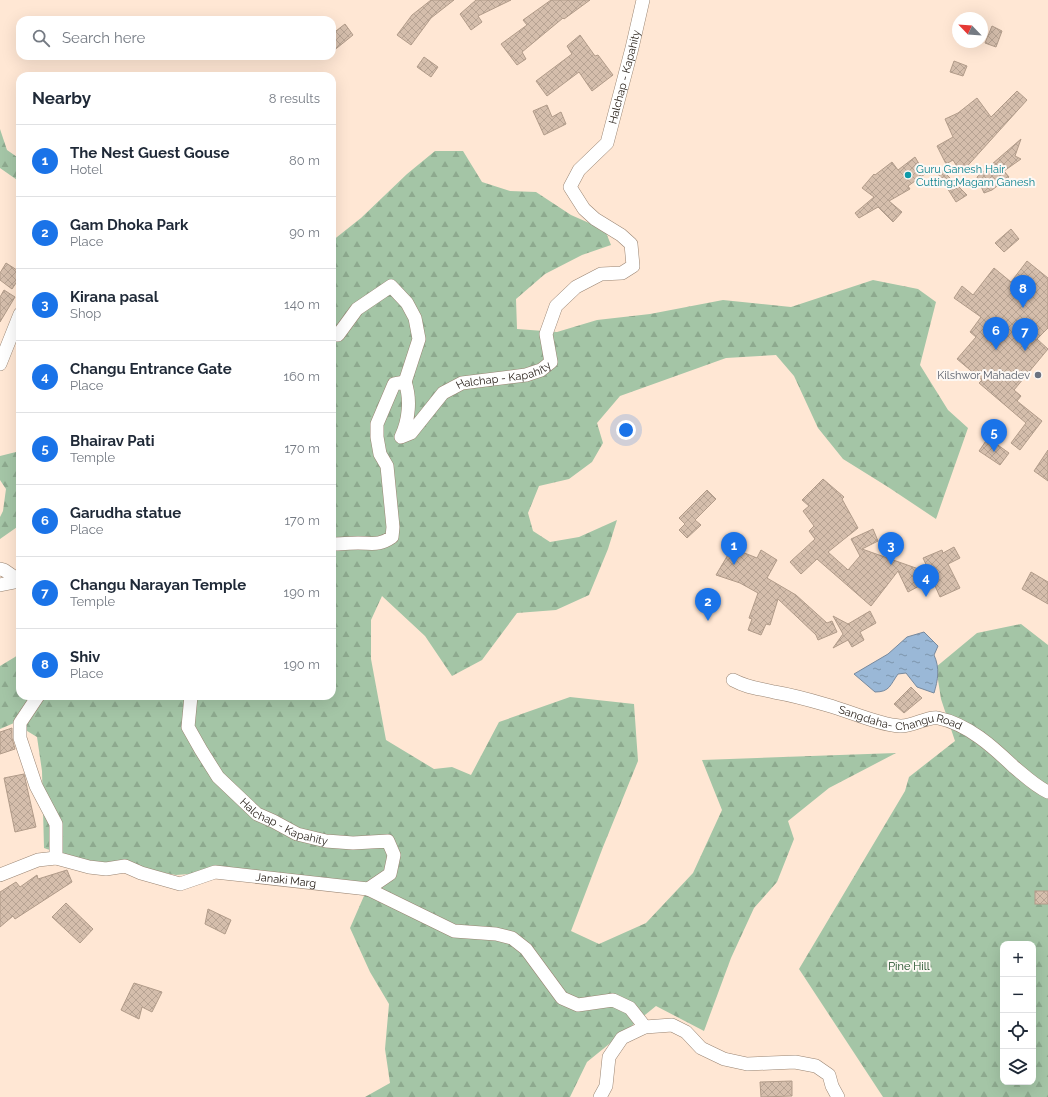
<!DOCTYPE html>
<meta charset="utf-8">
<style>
body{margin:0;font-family:Raleway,sans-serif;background:#f6f6f7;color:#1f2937}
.controls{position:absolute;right:12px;bottom:12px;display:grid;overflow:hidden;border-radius:8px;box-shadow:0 4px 16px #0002}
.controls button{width:36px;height:36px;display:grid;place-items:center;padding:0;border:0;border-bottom:1px solid #e0e1e3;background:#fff;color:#1f2937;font:20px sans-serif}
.compass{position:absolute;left:952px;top:12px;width:36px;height:36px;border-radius:50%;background:#fff;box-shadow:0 4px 16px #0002;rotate:295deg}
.you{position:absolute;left:626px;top:430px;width:14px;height:14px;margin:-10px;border:3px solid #fff;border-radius:50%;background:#1a73e8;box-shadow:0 0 0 6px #1a73e833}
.badge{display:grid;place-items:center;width:26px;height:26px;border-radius:50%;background:#1a73e8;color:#fff;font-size:13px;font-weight:700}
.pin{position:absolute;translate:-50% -33px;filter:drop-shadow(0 1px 2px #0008)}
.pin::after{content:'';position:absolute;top:21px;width:14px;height:12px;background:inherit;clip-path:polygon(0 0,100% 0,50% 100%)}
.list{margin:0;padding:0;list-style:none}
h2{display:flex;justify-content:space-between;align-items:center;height:52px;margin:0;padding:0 16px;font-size:17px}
h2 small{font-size:13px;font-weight:400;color:#747a83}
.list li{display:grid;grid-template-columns:26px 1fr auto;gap:12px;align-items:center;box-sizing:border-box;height:72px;padding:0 16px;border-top:1px solid #e0e1e3}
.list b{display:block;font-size:15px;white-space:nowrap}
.list p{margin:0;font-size:13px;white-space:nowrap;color:#747a83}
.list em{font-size:13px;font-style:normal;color:#747a83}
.icon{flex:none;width:22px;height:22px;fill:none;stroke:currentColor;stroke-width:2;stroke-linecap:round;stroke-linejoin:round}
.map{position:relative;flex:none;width:1048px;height:1097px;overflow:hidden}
.search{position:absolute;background:#fff;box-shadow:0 4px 16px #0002;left:16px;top:16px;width:320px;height:44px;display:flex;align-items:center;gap:10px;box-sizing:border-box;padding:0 14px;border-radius:12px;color:#747a83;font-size:15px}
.panel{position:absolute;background:#fff;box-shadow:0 4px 16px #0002;left:16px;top:72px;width:320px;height:628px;border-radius:12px}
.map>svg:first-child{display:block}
.forest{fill:url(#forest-firs);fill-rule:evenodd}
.water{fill:url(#water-ripples);stroke:#77899d}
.building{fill:url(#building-cross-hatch);stroke:#b19b89}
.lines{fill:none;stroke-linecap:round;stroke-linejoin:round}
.minor-casing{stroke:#998472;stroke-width:14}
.minor{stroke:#fff;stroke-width:13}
.culture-dot{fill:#0f9aa8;stroke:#fdf8f4;stroke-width:1.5}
.worship-dot{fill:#6b7280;stroke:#fdf8f4;stroke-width:1.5}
.labels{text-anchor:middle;stroke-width:4;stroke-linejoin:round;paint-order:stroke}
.street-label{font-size:11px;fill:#241c15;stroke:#fdf8f4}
.culture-label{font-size:11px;fill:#0d838f;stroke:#fdf8f4;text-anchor:start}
.worship-label{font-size:11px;fill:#5b616d;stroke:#fdf8f4;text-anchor:end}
.park-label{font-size:11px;fill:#13451d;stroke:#fdf8f4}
</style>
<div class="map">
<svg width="1048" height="1097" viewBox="0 0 1048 1097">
<defs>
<pattern id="forest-firs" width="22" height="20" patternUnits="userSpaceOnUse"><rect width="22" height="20" fill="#a4c5a6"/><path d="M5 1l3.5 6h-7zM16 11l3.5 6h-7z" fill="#8da98e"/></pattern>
<pattern id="water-ripples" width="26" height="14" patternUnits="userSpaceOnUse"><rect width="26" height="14" fill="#9ab8d7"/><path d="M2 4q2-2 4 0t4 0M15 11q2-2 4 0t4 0" fill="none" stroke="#7d95ad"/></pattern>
<pattern id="building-cross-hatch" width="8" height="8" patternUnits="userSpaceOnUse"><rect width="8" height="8" fill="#d5beac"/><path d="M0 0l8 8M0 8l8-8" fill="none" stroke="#b7a393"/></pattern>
</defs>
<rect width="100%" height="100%" fill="#ffe7d4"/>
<g class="forest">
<path d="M0,129L7,150L20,159V182L0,168Z"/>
<path d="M435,151H463L482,182L510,191L536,192L571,215L605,230L611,245L582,255L545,274L516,299L517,329L557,332L597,320L650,314L723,300L791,307L873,280L918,289L936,302L920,365L948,410L968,428L936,519L888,487L843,459L818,428L794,376L776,355L726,358L620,396L597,423L603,443L592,462L569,479L539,486L528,513L533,531L550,542L579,537L617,520L608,549L589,595L556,610L517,613L482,660L452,676L425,636L382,596L371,620V659L386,740L434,769L452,767L471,775L499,722L570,697L634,704L638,761L603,847L571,931L599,944L646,923L693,873L722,810L702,760L896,753L829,788L788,821L794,839L777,882L754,908L731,958L704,1031L656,1006L587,1062L570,1097H365L390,1083L385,1049L389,1004L370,972L350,928L367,889L215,872L176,875L144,869L125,859L108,865L87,863L44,848L42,771L37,737L14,723L0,729V666L20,654V696H332V241L361,218L407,174Z"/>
<path d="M20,451V525L0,539V517L3,511L6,489L0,480V456Z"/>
<path d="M1021,624L1048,645V1097H883L799,969L905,791L909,777L955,741L941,699L936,667L977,633ZM1003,944H1033V1082H1003Z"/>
</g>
<path class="water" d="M924,632L938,646L934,655C940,668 938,680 934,693L917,687L906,673L898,674C890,685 890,692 875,692L854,674L888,654L907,637Z"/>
<g class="building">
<path d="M431,0H454L431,18L411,45L397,35L412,15Z"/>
<path d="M476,0H511L478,16L482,22L471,30L460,14Z"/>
<path d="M551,0H590L564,19L563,18L522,52L526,59L517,65L501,44L527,25L523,20Z"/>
<path d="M345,24L353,35L332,52V34Z"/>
<path d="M992,26L1002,31L996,47L985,43Z"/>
<path d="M580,35L595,56L598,55L613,75L592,91L579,72L547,96L536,81L572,54L567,46Z"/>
<path d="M424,57L438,67L431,77L417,67Z"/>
<path d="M954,61L967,66L963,76L950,72Z"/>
<path d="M1017,91L1027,100L961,173L953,160L946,164L937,146L953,137L945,119L958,113L977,98L991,117Z"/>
<path d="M547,105L552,117L561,112L566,124L544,135L533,111Z"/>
<path d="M1021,139L1015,156L1021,159L1004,171L1009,177L992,190L984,193L977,177Z"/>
<path d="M915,157L925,174L908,186L910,189L889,201L902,212L893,222L878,207L859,218L855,213L874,197L862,188L874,174L875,175L892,162L898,170Z"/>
<path d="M941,169L967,195L956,202L937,172Z"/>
<path d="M1011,229L1019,239L1004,252L995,243Z"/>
<path d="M1027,261L1048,278V328L1037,339L1048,349L1014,390L1021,396L1017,401L1042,421L1020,450L1011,443L1026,423L979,383L982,380L957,359L976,337L970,332L981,317L954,298L962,286L973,295L994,268L1011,282Z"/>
<path d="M6,263L20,272V277L12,289L0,280V273Z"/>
<path d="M4,290L15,297L0,322V297Z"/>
<path d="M988,438L1009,453L1000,465L979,451Z"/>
<path d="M1048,450V481L1034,471Z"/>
<path d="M823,479L844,497L842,499L858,528L828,552L848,570L860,556L851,539L873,529L878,541L862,549L930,573L923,558L942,550L943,553L954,547L960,558L948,564L960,588L940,597L932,579L908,592L898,571L871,606L817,559L801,574L790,562L815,539L809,531L814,526L803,511L809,506L802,500Z"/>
<path d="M707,490L716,499L695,520L701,525L687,538L679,530L685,524L679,518Z"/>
<path d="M732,548L757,558L761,550L777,560L767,578L796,595L827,623L832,621L837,632L818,640L816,635L778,599L770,625L766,624L761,635L748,630L752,619L749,618L758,593L740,583L716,575Z"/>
<path d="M1031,572L1048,582V604L1022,589Z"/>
<path d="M870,611L876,623L860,632L864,640L852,647L848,640L833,648L843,634L833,616L850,625L848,624Z"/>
<path d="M911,687L922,698L904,713L894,704Z"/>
<path d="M12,728V738L15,749L0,754V732Z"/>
<path d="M24,774L36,827L15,832L4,778Z"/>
<path d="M67,870L72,882L15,919L13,916L0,927V892L16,882L20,887L37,875L38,879Z"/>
<rect x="1035" y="891" width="13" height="13"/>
<path d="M66,903L93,929L80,943L52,917Z"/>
<path d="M208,909L231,920L225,934L205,924Z"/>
<path d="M134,983L162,992L152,1012L142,1007L139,1019L121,1010Z"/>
<path d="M792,1081V1096L761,1097L760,1082Z"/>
</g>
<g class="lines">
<defs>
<g id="minor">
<path d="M332,335H338L357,309L391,286L407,303L415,318L419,339L405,382"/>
<path d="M0,364L20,314"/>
<path id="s1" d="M332,544C341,544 349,543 358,543C373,543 379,546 392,537L393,527L387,466L380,454L377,437V424L394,384L405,382C411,399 409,420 401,437L411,433L443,393L462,383L526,375L541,370L551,362L546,334L556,306L576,287L601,274L622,273L633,266L631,244L621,235L595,219L584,209L570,187L579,170L607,143L632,48L643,0"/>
<path d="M0,569L4,570L20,581"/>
<path d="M0,585L20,581"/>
<path id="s2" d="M733,680C748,688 757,688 774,692C792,695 810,700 827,705C849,711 879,725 900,726C912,727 928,716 938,718C968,724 993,747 1014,767C1025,776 1035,786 1048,792"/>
<path id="s3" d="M38,696L20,723V738L36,786L56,824V858L89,867L106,869L125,866L141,873L180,884L215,872L368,889L454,931L496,934L512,938L526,949L562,998L578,1005L613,1000L630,1008L645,1027"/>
<path id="s4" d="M191,696L188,727L201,750L218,777L257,814L273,821L297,834L326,841L353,843L388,841L394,855L390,874L368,889"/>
<path d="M0,875L38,860L56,858"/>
<path d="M600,1097L606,1086L609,1057L622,1038L645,1027L672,1025L686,1032L701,1048L724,1059L747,1064L795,1062L816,1066L829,1075L832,1086L838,1097"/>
</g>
</defs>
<use href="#minor" class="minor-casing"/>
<use href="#minor" class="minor"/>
</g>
<circle class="culture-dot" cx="908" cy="175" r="4"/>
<circle class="worship-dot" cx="1038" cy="375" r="4"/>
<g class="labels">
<g class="street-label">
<text dy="4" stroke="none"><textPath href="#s1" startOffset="846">Halchap - Kapahity</textPath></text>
<text dy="4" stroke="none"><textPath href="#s1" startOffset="414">Halchap - Kapahity</textPath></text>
<text dy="4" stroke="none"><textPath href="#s2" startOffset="174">Sangdaha- Changu Road</textPath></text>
<text dy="4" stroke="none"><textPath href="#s4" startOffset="171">Halchap - Kapahity</textPath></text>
<text dy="4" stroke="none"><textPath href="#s3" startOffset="412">Janaki Marg</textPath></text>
</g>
<g class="culture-label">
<text x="916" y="173">Guru Ganesh Hair<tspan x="916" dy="13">Cutting;Magam Ganesh</tspan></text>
</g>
<g class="worship-label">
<text x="1030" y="379">Kilshwor Mahadev</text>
</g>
<g class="park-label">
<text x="909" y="970">Pine Hill</text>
</g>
</g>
</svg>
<div class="controls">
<button>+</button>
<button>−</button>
<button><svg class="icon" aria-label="locate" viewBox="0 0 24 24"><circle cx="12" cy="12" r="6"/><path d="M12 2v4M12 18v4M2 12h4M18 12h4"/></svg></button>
<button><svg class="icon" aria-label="layers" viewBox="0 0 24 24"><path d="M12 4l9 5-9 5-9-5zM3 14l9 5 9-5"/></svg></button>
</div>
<svg class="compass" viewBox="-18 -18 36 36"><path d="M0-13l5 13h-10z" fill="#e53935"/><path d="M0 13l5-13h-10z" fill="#747a83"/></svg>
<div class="you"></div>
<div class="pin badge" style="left:734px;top:565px">1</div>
<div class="pin badge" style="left:708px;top:621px">2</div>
<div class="pin badge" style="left:891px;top:565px">3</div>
<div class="pin badge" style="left:926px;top:597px">4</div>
<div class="pin badge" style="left:994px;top:452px">5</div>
<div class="pin badge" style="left:996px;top:350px">6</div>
<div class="pin badge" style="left:1025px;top:351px">7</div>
<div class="pin badge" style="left:1023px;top:308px">8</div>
<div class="search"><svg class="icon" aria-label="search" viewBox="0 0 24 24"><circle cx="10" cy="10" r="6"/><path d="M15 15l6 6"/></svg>Search here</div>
<section class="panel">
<h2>Nearby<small>8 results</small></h2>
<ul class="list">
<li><span class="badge">1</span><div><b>The Nest Guest Gouse</b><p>Hotel</p></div><em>80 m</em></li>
<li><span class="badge">2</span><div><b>Gam Dhoka Park</b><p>Place</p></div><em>90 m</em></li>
<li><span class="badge">3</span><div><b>Kirana pasal</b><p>Shop</p></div><em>140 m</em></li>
<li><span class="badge">4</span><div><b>Changu Entrance Gate</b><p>Place</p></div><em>160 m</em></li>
<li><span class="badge">5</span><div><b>Bhairav Pati</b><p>Temple</p></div><em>170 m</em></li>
<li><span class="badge">6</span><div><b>Garudha statue</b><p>Place</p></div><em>170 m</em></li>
<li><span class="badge">7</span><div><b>Changu Narayan Temple</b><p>Temple</p></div><em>190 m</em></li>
<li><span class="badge">8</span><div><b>Shiv</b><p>Place</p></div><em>190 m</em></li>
</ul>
</section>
</div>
